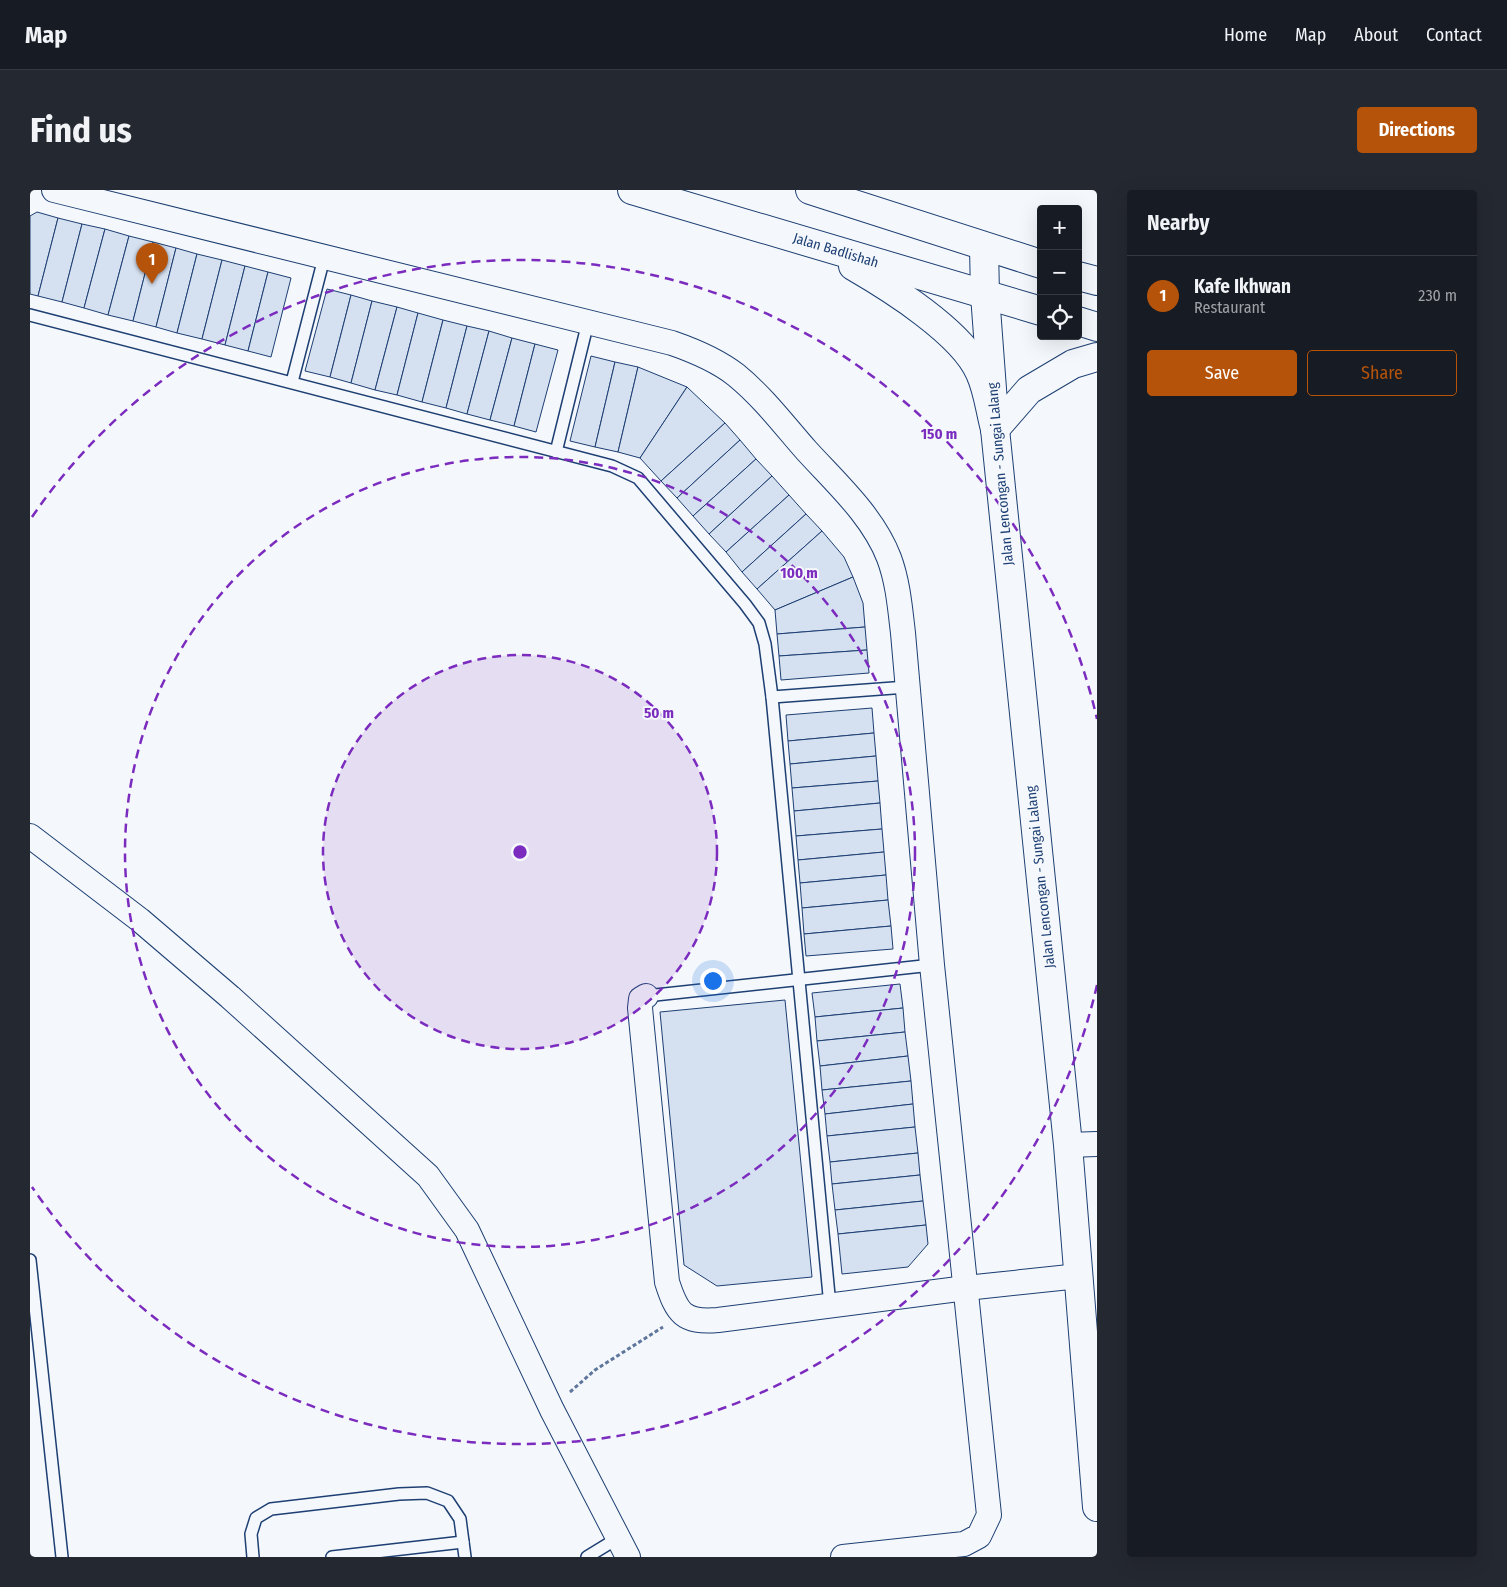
<!DOCTYPE html>
<meta charset="utf-8">
<style>
body{margin:0;font-family:"Fira Sans Condensed",sans-serif;background:#242831;color:#f1f3f6}
.controls{position:absolute;right:15px;top:15px;display:grid;overflow:hidden;border-radius:5px;box-shadow:0 5px 20px #0002}
.controls button{width:45px;height:45px;display:grid;place-items:center;padding:0;border:0;border-bottom:1px solid #363941;background:#171b24;color:#f1f3f6;font:25px sans-serif}
.you{position:absolute;left:682px;top:790px;width:18px;height:18px;margin:-12px;border:4px solid #fff;border-radius:50%;background:#1a73e8;box-shadow:0 0 0 8px #1a73e833}
.badge{display:grid;place-items:center;width:32px;height:32px;border-radius:50%;background:#b45309;color:#fff;font-size:16px;font-weight:700}
.pin{position:absolute;translate:-50% -41px;filter:drop-shadow(0 1px 2px #0008)}
.pin::after{content:'';position:absolute;top:26px;width:18px;height:15px;background:inherit;clip-path:polygon(0 0,100% 0,50% 100%)}
.list{margin:0;padding:0;list-style:none}
h2{display:flex;justify-content:space-between;align-items:center;height:65px;margin:0;padding:0 20px;font-size:21px}
h2 small{font-size:16px;font-weight:400;color:#9ea1a6}
.list li{display:grid;grid-template-columns:32px 1fr auto;gap:15px;align-items:center;box-sizing:border-box;height:80px;padding:0 20px;border-top:1px solid #363941}
.list b{display:block;font-size:19px;white-space:nowrap}
.list p{margin:0;font-size:16px;white-space:nowrap;color:#9ea1a6}
.list em{font-size:16px;font-style:normal;color:#9ea1a6}
.actions{display:flex;gap:10px;padding:15px 20px}
.actions a{flex:1;padding:11px 0;border:1px solid #b45309;border-radius:5px;text-align:center;font-size:18px;color:#b45309}
.actions .main{background:#b45309;color:#fff}
.icon{flex:none;width:28px;height:28px;fill:none;stroke:currentColor;stroke-width:2;stroke-linecap:round;stroke-linejoin:round}
.map{position:relative;flex:none;width:1067px;height:1367px;overflow:hidden;border-radius:5px}
header{display:flex;align-items:center;gap:30px;box-sizing:border-box;height:70px;padding:0 25px;background:#171b24;border-bottom:1px solid #363941}
header strong{font-size:24px}
nav{display:flex;gap:28px;margin-inline-start:auto;font-size:18px}
.intro{display:flex;align-items:center;justify-content:space-between;box-sizing:border-box;height:120px;padding:0 30px}
h1{margin:0;font-size:35px}
.button{padding:12px 22px;border-radius:5px;background:#b45309;color:#fff;font-size:18px;font-weight:700}
main{display:flex;gap:30px;padding:0 30px}
aside{flex:1;background:#171b24;border-radius:5px;box-shadow:0 5px 20px #0002}
.map>svg:first-child{display:block}
.building{fill:#d5e0f0;stroke:#1d3f73}
.lines{fill:none;stroke-linecap:round;stroke-linejoin:round}
.service-casing{stroke:#1d3f73;stroke-width:14}
.minor-casing{stroke:#1d3f73;stroke-width:26}
.tertiary-casing{stroke:#1d3f73;stroke-width:30}
.primary-casing{stroke:#1d3f73;stroke-width:30}
.path{stroke:#5e769c;stroke-width:3;stroke-dasharray:4 2.5;stroke-linecap:butt}
.service{stroke:#f4f7fb;stroke-width:11}
.minor{stroke:#f4f7fb;stroke-width:24}
.tertiary{stroke:#f4f7fb;stroke-width:28}
.primary{stroke:#f4f7fb;stroke-width:28}
.ring{fill:none;stroke:#7b2cbf;stroke-width:2.5;stroke-dasharray:9 6}
.labels{text-anchor:middle;stroke-width:4;stroke-linejoin:round;paint-order:stroke}
.street-label{font-size:14px;fill:#1d3f73;stroke:#f4f7fb}
.centre{fill:#7b2cbf;stroke:#f4f7fb;stroke-width:2.5}
.ring-label{font-size:15px;text-anchor:middle;font-weight:bold;fill:#7b2cbf;stroke:#f4f7fb;stroke-width:4;stroke-linejoin:round;paint-order:stroke}
</style>
<header>
<strong>Map</strong>
<nav><a>Home</a><a>Map</a><a>About</a><a>Contact</a></nav>
</header>
<div class="intro"><h1>Find us</h1><a class="button">Directions</a></div>
<main>
<div class="map">
<svg width="1067" height="1367" viewBox="0 0 1067 1367">
<rect width="100%" height="100%" fill="#f4f7fb"/>
<g class="building">
<path d="M7,22L28,28L8,106L0,104V26Z"/>
<path d="M28,28L52,34L32,112L8,106Z"/>
<path d="M52,34L75,39L54,118L32,112Z"/>
<path d="M75,39L99,46L78,125L54,118Z"/>
<path d="M99,46L123,52L103,131L78,125Z"/>
<path d="M123,52L146,58L126,137L103,131Z"/>
<path d="M146,58L167,64L147,143L126,137Z"/>
<path d="M167,64L192,70L172,149L147,143Z"/>
<path d="M192,70L215,76L195,155L172,149Z"/>
<path d="M215,76L238,82L218,161L195,155Z"/>
<path d="M238,82L261,88L241,167L218,161Z"/>
<path d="M297,99L321,105L300,187L275,181Z"/>
<path d="M321,105L342,111L321,193L300,187Z"/>
<path d="M342,111L367,117L345,200L321,193Z"/>
<path d="M367,117L388,123L367,205L345,200Z"/>
<path d="M388,123L413,130L392,212L367,205Z"/>
<path d="M413,130L437,136L416,218L392,212Z"/>
<path d="M437,136L459,141L437,224L416,218Z"/>
<path d="M459,141L482,148L460,230L437,224Z"/>
<path d="M482,148L505,154L484,236L460,230Z"/>
<path d="M505,154L528,160L506,242L484,236Z"/>
<path d="M561,166L585,172L565,257L540,251Z"/>
<path d="M585,172L608,177L588,262L565,257Z"/>
<path d="M608,177L657,197L610,268L588,262Z"/>
<path d="M657,197L695,233L631,291L610,268Z"/>
<path d="M695,233L710,250L647,308L631,291Z"/>
<path d="M710,250L726,269L663,326L647,308Z"/>
<path d="M726,269L742,286L679,344L663,326Z"/>
<path d="M742,286L759,305L696,362L679,344Z"/>
<path d="M759,305L776,324L712,382L696,362Z"/>
<path d="M776,324L792,341L727,399L712,382Z"/>
<path d="M792,341L814,367L823,387L745,420L727,399Z"/>
<path d="M823,387L833,413L835,437L747,444L745,420Z"/>
<path d="M835,437L837,460L749,466L747,444Z"/>
<path d="M837,460L839,483L751,490L749,466Z"/>
<path d="M842,518L844,543L758,551L756,525Z"/>
<path d="M844,543L846,566L760,574L758,551Z"/>
<path d="M846,566L848,591L762,598L760,574Z"/>
<path d="M848,591L850,613L764,621L762,598Z"/>
<path d="M850,613L852,639L766,646L764,621Z"/>
<path d="M852,639L854,662L768,670L766,646Z"/>
<path d="M854,662L856,685L770,693L768,670Z"/>
<path d="M856,685L858,710L772,718L770,693Z"/>
<path d="M858,710L861,736L774,744L772,718Z"/>
<path d="M861,736L863,759L776,766L774,744Z"/>
<path d="M870,794L873,818L785,827L782,803Z"/>
<path d="M755,810L782,1087L687,1096L654,1075L630,822Z"/>
<path d="M873,818L875,842L787,851L785,827Z"/>
<path d="M875,842L878,866L790,876L787,851Z"/>
<path d="M878,866L881,891L792,900L790,876Z"/>
<path d="M881,891L883,914L795,924L792,900Z"/>
<path d="M883,914L885,937L797,946L795,924Z"/>
<path d="M885,937L888,963L800,972L797,946Z"/>
<path d="M888,963L890,985L802,994L800,972Z"/>
<path d="M890,985L893,1011L805,1020L802,994Z"/>
<path d="M893,1011L896,1035L808,1044L805,1020Z"/>
<path d="M896,1035L898,1054L878,1077L812,1084L808,1044Z"/>
</g>
<g class="lines">
<defs>
<g id="service">
<path d="M0,125L582,276L608,288L715,414L729,433L735,454L742,507L800,1116"/>
<path d="M262,192L294,68"/>
<path d="M526,262L558,132"/>
<path d="M742,507L877,497"/>
<path d="M616,806L902,775"/>
<path d="M0,1070L32,1367"/>
<path d="M223,1367L221,1344L226,1328L241,1319L369,1304L397,1303L418,1311L430,1329L435,1367"/>
<path d="M302,1367L433,1352"/>
<path d="M557,1367L588,1348"/>
</g>
<g id="minor">
<path d="M24,0L642,153C665,161 687,170 706,185C733,207 754,235 776,260C806,293 843,326 859,368C868,392 870,418 873,443L902,775L959,1325L949,1346L934,1354L813,1367"/>
<path d="M0,646L110,730L200,807L398,986L437,1040L522,1220L598,1367"/>
<path d="M616,806L611,809L610,818L637,1092C647,1123 653,1133 688,1130L936,1098L1049,1086"/>
<path d="M1038,955L1067,954"/>
</g>
<path id="tertiary" d="M954,57L955,105L965,239L1038,955L1067,1317"/>
<g id="primary">
<path d="M602,0L1011,121"/>
<path d="M780,0L1011,74"/>
<path d="M823,76C861,98 933,143 950,183C958,200 960,221 965,239"/>
<path d="M1048,86L1067,91"/>
<path d="M1048,131L1067,137"/>
<path d="M965,239L999,200L1043,174L1067,167"/>
</g>
</defs>
<use href="#service" class="service-casing"/>
<use href="#minor" class="minor-casing"/>
<use href="#tertiary" class="tertiary-casing"/>
<use href="#primary" class="primary-casing"/>
<path class="path" d="M540,1202L565,1180L633,1137"/>
<use href="#service" class="service"/>
<use href="#minor" class="minor"/>
<use href="#tertiary" class="tertiary"/>
<use href="#primary" class="primary"/>
</g>
<circle cx="490" cy="662" r="197" fill="#7b2cbf" fill-opacity=".12"/>
<g class="ring">
<circle cx="490" cy="662" r="197"/>
<circle cx="490" cy="662" r="395"/>
<path d="M1067 795A592 592 0 0 1 2 997M2 327A592 592 0 0 1 1067 529"/>
</g>
<g class="labels">
<g class="street-label">
<text transform="translate(806 60) rotate(17)" y="5">Jalan Badlishah</text>
<text transform="translate(970 284) rotate(-95)" y="5">Jalan Lencongan - Sungai Lalang</text>
<text transform="translate(1010 687) rotate(-96)" y="5">Jalan Lencongan - Sungai Lalang</text>
</g>
</g>
<circle cx="490" cy="662" r="8" class="centre"/>
<g class="ring-label">
<text x="909" y="249">150 m</text>
<text x="769" y="388">100 m</text>
<text x="629" y="528">50 m</text>
</g>
</svg>
<div class="controls">
<button>+</button>
<button>−</button>
<button><svg class="icon" aria-label="locate" viewBox="0 0 24 24"><circle cx="12" cy="12" r="6"/><path d="M12 2v4M12 18v4M2 12h4M18 12h4"/></svg></button>
</div>
<div class="you"></div>
<div class="pin badge" style="left:122px;top:94px">1</div>
</div>
<aside>
<h2>Nearby<small></small></h2>
<ul class="list">
<li><span class="badge">1</span><div><b>Kafe Ikhwan</b><p>Restaurant</p></div><em>230 m</em></li>
</ul>
<div class="actions"><a class="main">Save</a><a>Share</a></div>
</aside>
</main>
